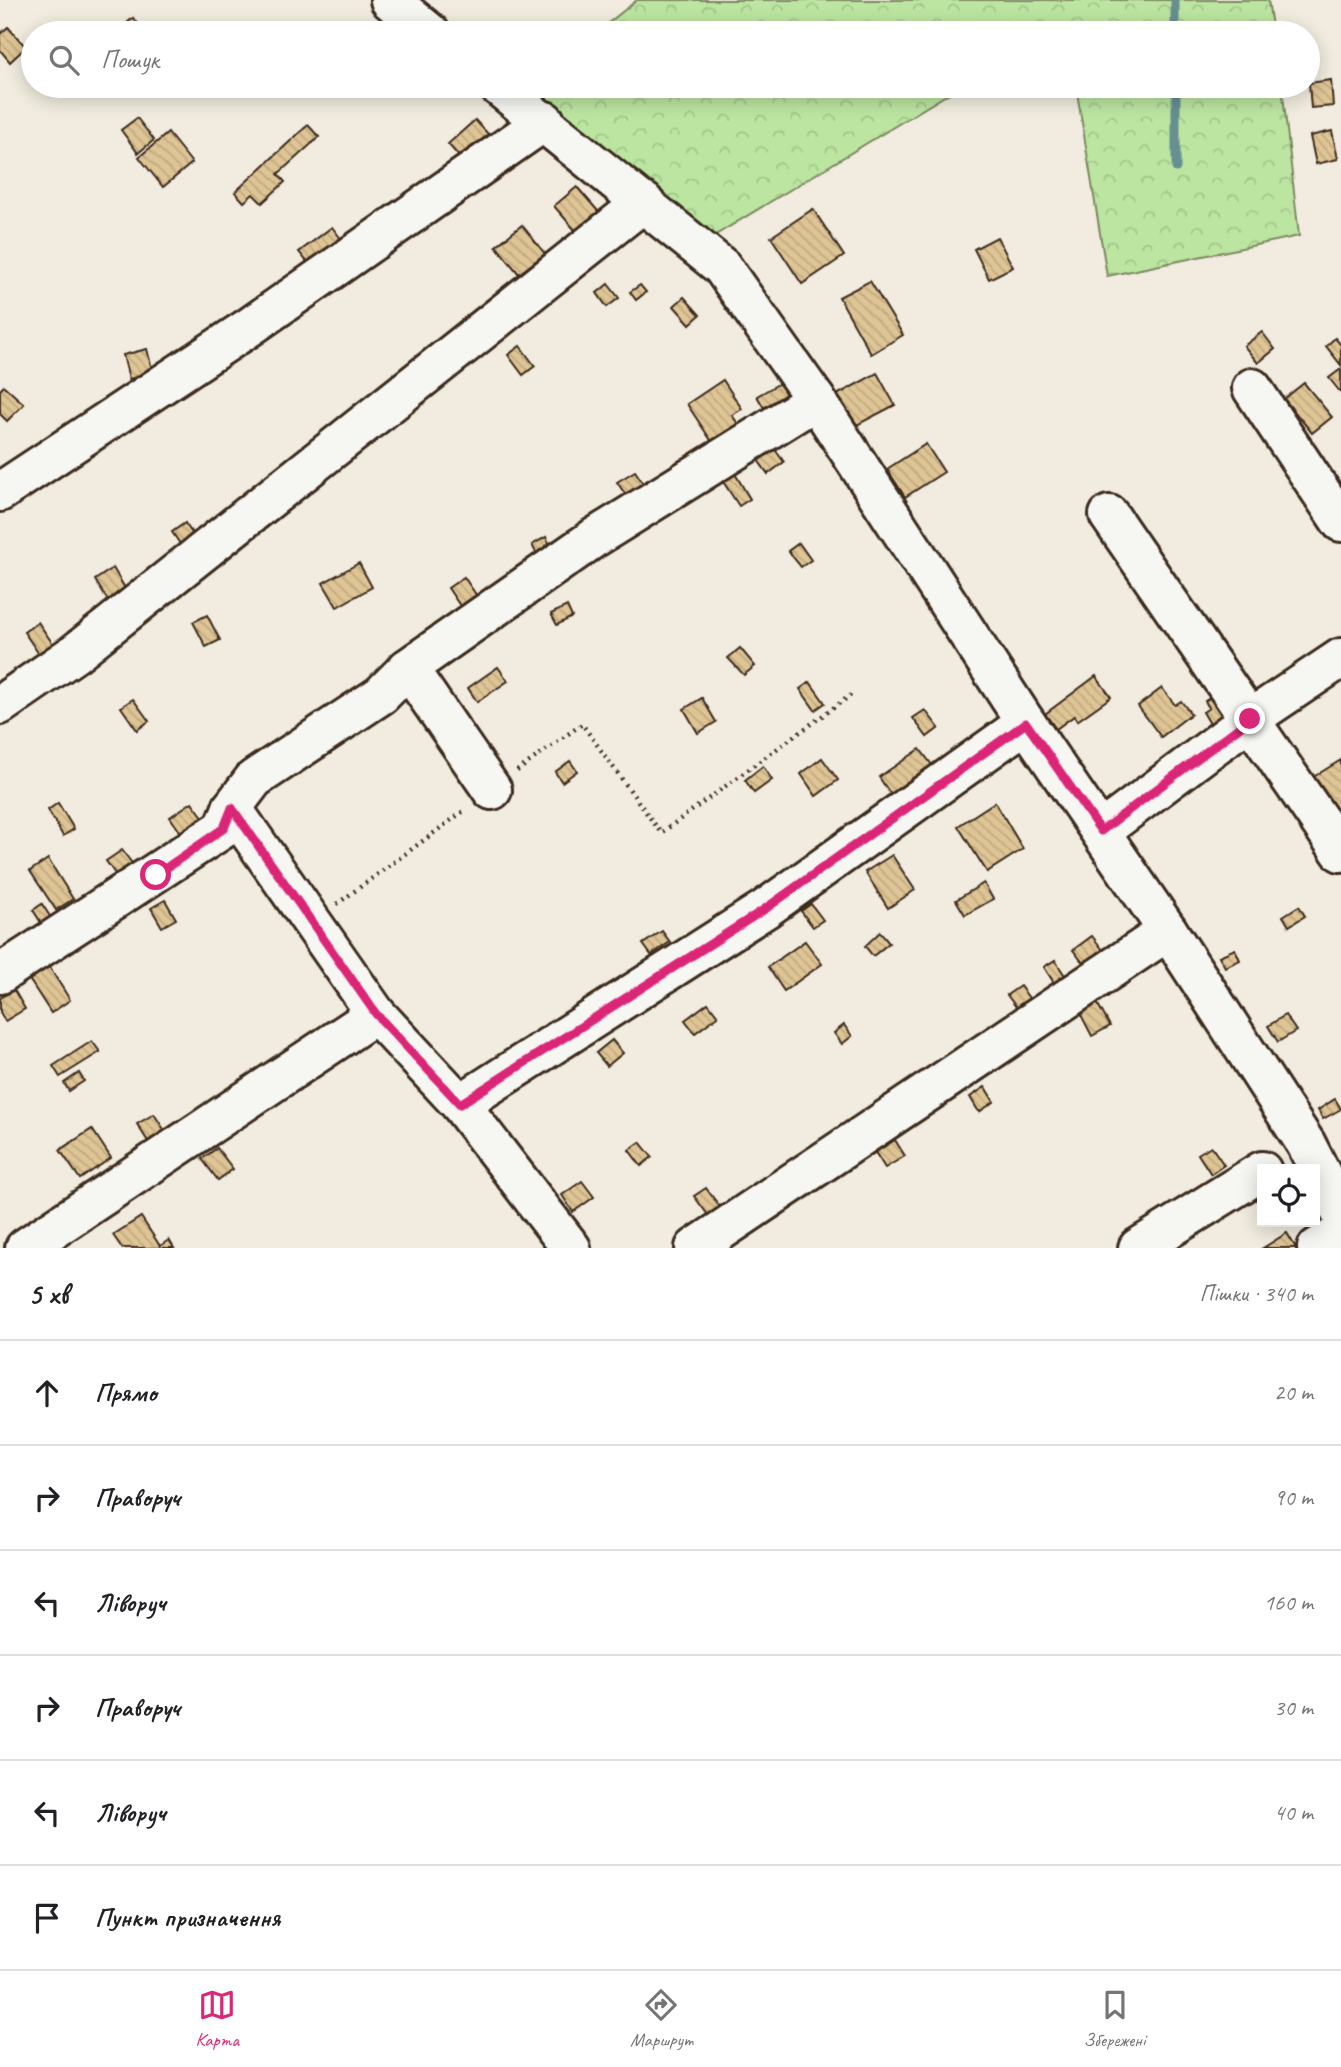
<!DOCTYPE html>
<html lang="uk">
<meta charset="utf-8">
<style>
body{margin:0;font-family:Caveat,sans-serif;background:#f2f2f2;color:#202124}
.controls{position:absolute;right:21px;bottom:21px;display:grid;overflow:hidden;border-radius:0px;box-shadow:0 4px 18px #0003}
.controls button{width:63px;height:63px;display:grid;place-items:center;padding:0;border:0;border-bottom:2px solid #e0e0e0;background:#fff;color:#202124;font:35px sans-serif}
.stop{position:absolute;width:21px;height:21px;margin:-16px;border:5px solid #db2777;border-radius:50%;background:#fff}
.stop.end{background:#db2777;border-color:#fff;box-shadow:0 2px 7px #0008}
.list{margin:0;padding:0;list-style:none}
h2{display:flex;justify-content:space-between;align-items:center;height:91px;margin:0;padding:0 28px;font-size:30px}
h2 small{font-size:23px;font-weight:400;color:#757577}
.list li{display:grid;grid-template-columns:46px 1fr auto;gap:21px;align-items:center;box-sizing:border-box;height:105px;padding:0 28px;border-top:2px solid #e0e0e0}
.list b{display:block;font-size:26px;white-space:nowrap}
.list em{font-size:23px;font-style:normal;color:#757577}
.icon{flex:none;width:38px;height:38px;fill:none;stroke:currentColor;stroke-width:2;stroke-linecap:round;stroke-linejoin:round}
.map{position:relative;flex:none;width:1341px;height:1248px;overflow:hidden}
.search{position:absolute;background:#fff;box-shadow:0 4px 18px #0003;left:21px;right:21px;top:21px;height:77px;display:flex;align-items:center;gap:18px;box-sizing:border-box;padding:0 24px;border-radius:38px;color:#757577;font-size:26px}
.sheet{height:721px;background:#fff}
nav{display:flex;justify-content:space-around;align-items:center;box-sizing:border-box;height:98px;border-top:2px solid #e0e0e0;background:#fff;font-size:19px;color:#757577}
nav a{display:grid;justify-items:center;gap:4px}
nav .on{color:#db2777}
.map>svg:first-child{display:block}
.forest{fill:url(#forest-crowns);stroke:#7c8860;stroke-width:2}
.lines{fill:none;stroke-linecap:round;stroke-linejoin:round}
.stream{stroke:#668f92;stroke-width:9}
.building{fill:url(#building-back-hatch);stroke:#3b2a1e;stroke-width:2}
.minor-casing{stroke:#3b2a1e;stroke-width:44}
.path{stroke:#3b2a1e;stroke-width:4.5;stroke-dasharray:2 5;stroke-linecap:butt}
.minor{stroke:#f6f6f2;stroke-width:38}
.route{stroke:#db2777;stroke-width:9}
</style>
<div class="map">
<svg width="1341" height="1248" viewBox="0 0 1341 1248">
<defs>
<pattern id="forest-crowns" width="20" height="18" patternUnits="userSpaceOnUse" patternTransform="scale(1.75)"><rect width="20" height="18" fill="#bce5a1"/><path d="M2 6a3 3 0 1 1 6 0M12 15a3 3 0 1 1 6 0" fill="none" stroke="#a2c58a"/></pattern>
<pattern id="building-back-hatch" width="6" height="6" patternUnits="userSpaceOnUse" patternTransform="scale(1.75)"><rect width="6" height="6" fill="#dfc595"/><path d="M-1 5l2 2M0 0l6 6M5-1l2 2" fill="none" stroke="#c0a980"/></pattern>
</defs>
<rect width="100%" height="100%" fill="#f1ecdf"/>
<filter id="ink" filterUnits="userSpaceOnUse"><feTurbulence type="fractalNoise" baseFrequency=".0143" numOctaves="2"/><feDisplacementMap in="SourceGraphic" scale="14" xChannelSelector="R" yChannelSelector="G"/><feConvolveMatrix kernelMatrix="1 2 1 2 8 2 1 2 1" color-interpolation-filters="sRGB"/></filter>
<g filter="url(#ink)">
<g class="forest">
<path d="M637,0H1268L1273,33H1060L1056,29L1048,33H596Z"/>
<path d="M531,86H961L704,242L523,92Z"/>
<path d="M1076,86H1282L1299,236L1107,276Z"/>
</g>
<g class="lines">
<g class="stream">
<path d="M1175,0V33"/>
<path d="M1176,86V168"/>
</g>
</g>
<g class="building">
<path d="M133,18L147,33L118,31Z"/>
<path d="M8,27L26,47L10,62L0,50V34Z"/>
<path d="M1331,80L1333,106L1311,108L1309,83Z"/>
<path d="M137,118L154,140L138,153L121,130Z"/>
<path d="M475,120L490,136L463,161L448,144Z"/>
<path d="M308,125L319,137L278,174L285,182L262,203L253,194L244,202L235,192Z"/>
<path d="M1332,131L1338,159L1316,164L1310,136Z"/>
<path d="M168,133L192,163L163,187L139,157Z"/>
<path d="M577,187L604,218L582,238L554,206Z"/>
<path d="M813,209L844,256L802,284L771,237Z"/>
<path d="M522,225L545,254L519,274L496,246Z"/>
<path d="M332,227L345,244L312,268L299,252Z"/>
<path d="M997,237L1013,267L989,279L974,249Z"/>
<path d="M870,281L903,335L871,354L839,297Z"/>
<path d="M608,284L619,298L607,307L597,293Z"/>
<path d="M640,285L646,292L636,300L630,292Z"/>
<path d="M684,297L700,315L690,324L674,306Z"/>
<path d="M1262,332L1275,349L1258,363L1244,346Z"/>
<path d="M1335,338L1341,345V365L1326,346Z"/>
<path d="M520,346L535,366L523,375L508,355Z"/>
<path d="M147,349L153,373L129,379L123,355Z"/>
<path d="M1341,369V393L1329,378Z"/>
<path d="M877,373L895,405L853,427L835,396Z"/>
<path d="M723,380L742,409L732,415L743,431L716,448L687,404Z"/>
<path d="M780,383L787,396L764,408L757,396Z"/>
<path d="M1304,383L1332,417L1312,433L1284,399Z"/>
<path d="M4,386L24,404L7,421L0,414V390Z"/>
<path d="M771,444L784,462L768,474L755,456Z"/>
<path d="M926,444L944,472L905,497L887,469Z"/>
<path d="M635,471L645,486L627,497L617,482Z"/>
<path d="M734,472L750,499L739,506L722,480Z"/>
<path d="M185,523L200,545L187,554L172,532Z"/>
<path d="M546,537L556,556L542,564L532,545Z"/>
<path d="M799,543L811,560L801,567L788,551Z"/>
<path d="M359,563L372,587L337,607L323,583Z"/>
<path d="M113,568L126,590L108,601L95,580Z"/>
<path d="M464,577L481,602L465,613L448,588Z"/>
<path d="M567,606L572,617L557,625L551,614Z"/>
<path d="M207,615L220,640L206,647L193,622Z"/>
<path d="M38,622L55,647L41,657L24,632Z"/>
<path d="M740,648L755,666L744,675L728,658Z"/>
<path d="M498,667L508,681L477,702L468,688Z"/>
<path d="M1096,676L1111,697L1077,721L1074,716L1056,729L1045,714Z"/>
<path d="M810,682L825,703L815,710L800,689Z"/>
<path d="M1162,688L1175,705L1181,701L1191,714L1161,737L1138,706Z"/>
<path d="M1214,695L1228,717L1212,727L1203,712L1209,708L1205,701Z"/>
<path d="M702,698L716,722L698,733L684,709Z"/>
<path d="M133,699L149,721L137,730L121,707Z"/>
<path d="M925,710L939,728L927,737L913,718Z"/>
<path d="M920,749L935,769L893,798L879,777Z"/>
<path d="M822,758L838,780L816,796L801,774Z"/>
<path d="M1341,760V813L1335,817L1310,779Z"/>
<path d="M570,761L577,771L562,782L555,772Z"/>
<path d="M763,766L772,780L754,793L745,780Z"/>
<path d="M192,802L206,821L183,836L170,817Z"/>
<path d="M995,802L1023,849L987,872L958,826Z"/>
<path d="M58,803L74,829L63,836L48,810Z"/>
<path d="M122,850L134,866L118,878L106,861Z"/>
<path d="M892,855L915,890L888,908L865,872Z"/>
<path d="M48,859L73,899L56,910L30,871Z"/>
<path d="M984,883L993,899L965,915L956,900Z"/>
<path d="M165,900L176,919L162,927L151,908Z"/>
<path d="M42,904L51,918L42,924L33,910Z"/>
<path d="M811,904L823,920L813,927L801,911Z"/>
<path d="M1299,906L1305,916L1289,926L1283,916Z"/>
<path d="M662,931L670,942L651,955L643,944Z"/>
<path d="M880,932L889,943L873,956L865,946Z"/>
<path d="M1092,936L1103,950L1084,964L1073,950Z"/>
<path d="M805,941L822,964L784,991L768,967Z"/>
<path d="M1235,949L1240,960L1225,967L1219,956Z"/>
<path d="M1055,960L1067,979L1056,986L1044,967Z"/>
<path d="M47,963L70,1000L51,1013L27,976Z"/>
<path d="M1020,986L1029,998L1016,1007L1007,995Z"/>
<path d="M14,990L25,1009L5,1021L0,1012V998Z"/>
<path d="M1096,1001L1110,1026L1092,1036L1079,1011Z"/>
<path d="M708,1003L718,1016L695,1033L685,1020Z"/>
<path d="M1285,1015L1296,1031L1278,1042L1268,1026Z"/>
<path d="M844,1025L852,1036L842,1044L834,1033Z"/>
<path d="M612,1040L623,1053L607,1066L596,1053Z"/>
<path d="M92,1041L100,1052L60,1077L53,1066Z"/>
<path d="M79,1073L84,1081L69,1091L64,1083Z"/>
<path d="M985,1087L994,1102L979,1112L970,1097Z"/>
<path d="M1335,1099L1341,1109L1323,1119L1318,1110Z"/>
<path d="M154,1114L165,1131L149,1143L137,1124Z"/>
<path d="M92,1129L111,1158L80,1179L60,1150Z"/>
<path d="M895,1140L905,1156L885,1168L875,1152Z"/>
<path d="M640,1142L652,1157L641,1166L629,1150Z"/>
<path d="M1211,1146L1224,1165L1211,1174L1198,1154Z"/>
<path d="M217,1148L233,1169L218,1180L202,1159Z"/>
<path d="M582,1181L594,1197L573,1212L562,1195Z"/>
<path d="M706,1188L720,1207L708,1215L694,1196Z"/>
<path d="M141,1217L160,1246L169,1240L174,1248H122L113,1235Z"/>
<path d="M1287,1233L1296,1248H1263Z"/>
</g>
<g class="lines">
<defs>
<g id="minor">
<path d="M390,0L430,33"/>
<path d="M498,86L722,267L816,400L1026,723L1168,931L1306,1144L1341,1213"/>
<path d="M1252,388L1341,522"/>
<path d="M0,492L251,326L545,121"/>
<path d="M1109,515L1341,852"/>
<path d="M408,668L492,790"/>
<path d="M0,705L74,654L644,202"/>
<path d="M232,808L376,1014L460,1104L571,1248"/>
<path d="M1101,831L1250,719L1341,658"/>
<path d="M0,974L224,828L232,808L254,779L381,695L408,668L594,538L816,400"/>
<path d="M460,1104L765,909L1026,723"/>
<path d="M25,1248L376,1014"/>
<path d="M695,1248L1168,931"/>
<path d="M1138,1248L1262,1171"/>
<path d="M1317,1248L1341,1233"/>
</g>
</defs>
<use href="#minor" class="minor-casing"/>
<g class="path">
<path d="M517,771L582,724L661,833L851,695"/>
<path d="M337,904L465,810"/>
</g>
<use href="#minor" class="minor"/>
</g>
</g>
<g class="lines" filter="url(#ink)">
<path class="route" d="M156,875L224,828L232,808L376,1014L460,1104L765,909L1026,723L1101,831L1250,719"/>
</g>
</svg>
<div class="controls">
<button><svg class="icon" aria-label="locate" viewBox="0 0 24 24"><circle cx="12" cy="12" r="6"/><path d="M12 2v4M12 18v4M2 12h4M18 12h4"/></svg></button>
</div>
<div class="stop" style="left:156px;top:875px"></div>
<div class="stop end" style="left:1250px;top:719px"></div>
<div class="search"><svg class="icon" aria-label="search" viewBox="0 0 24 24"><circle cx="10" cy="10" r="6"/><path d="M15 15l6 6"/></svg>Пошук</div>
</div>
<section class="sheet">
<h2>5 хв<small>Пішки · 340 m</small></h2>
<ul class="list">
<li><svg class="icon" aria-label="ahead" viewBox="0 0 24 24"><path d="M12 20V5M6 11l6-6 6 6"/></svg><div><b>Прямо</b></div><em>20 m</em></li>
<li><svg class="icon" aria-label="right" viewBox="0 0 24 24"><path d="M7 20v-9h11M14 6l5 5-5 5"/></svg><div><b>Праворуч</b></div><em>90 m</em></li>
<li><svg class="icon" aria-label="left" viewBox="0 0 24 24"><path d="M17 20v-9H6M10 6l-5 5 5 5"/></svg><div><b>Ліворуч</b></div><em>160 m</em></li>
<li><svg class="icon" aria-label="right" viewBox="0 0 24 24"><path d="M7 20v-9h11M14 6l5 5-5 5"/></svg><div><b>Праворуч</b></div><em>30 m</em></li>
<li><svg class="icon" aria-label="left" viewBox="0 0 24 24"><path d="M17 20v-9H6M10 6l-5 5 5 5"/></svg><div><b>Ліворуч</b></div><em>40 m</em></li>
<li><svg class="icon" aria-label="arrive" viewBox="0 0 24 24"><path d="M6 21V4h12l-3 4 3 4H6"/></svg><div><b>Пункт призначення</b></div></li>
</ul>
</section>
<nav>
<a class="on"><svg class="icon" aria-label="map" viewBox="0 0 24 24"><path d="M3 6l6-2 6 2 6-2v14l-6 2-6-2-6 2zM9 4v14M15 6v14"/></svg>Карта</a>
<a><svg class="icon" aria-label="directions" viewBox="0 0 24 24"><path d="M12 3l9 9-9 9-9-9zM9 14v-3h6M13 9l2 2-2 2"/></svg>Маршрут</a>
<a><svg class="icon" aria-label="saved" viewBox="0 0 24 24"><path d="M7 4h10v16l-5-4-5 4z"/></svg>Збережені</a>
</nav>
